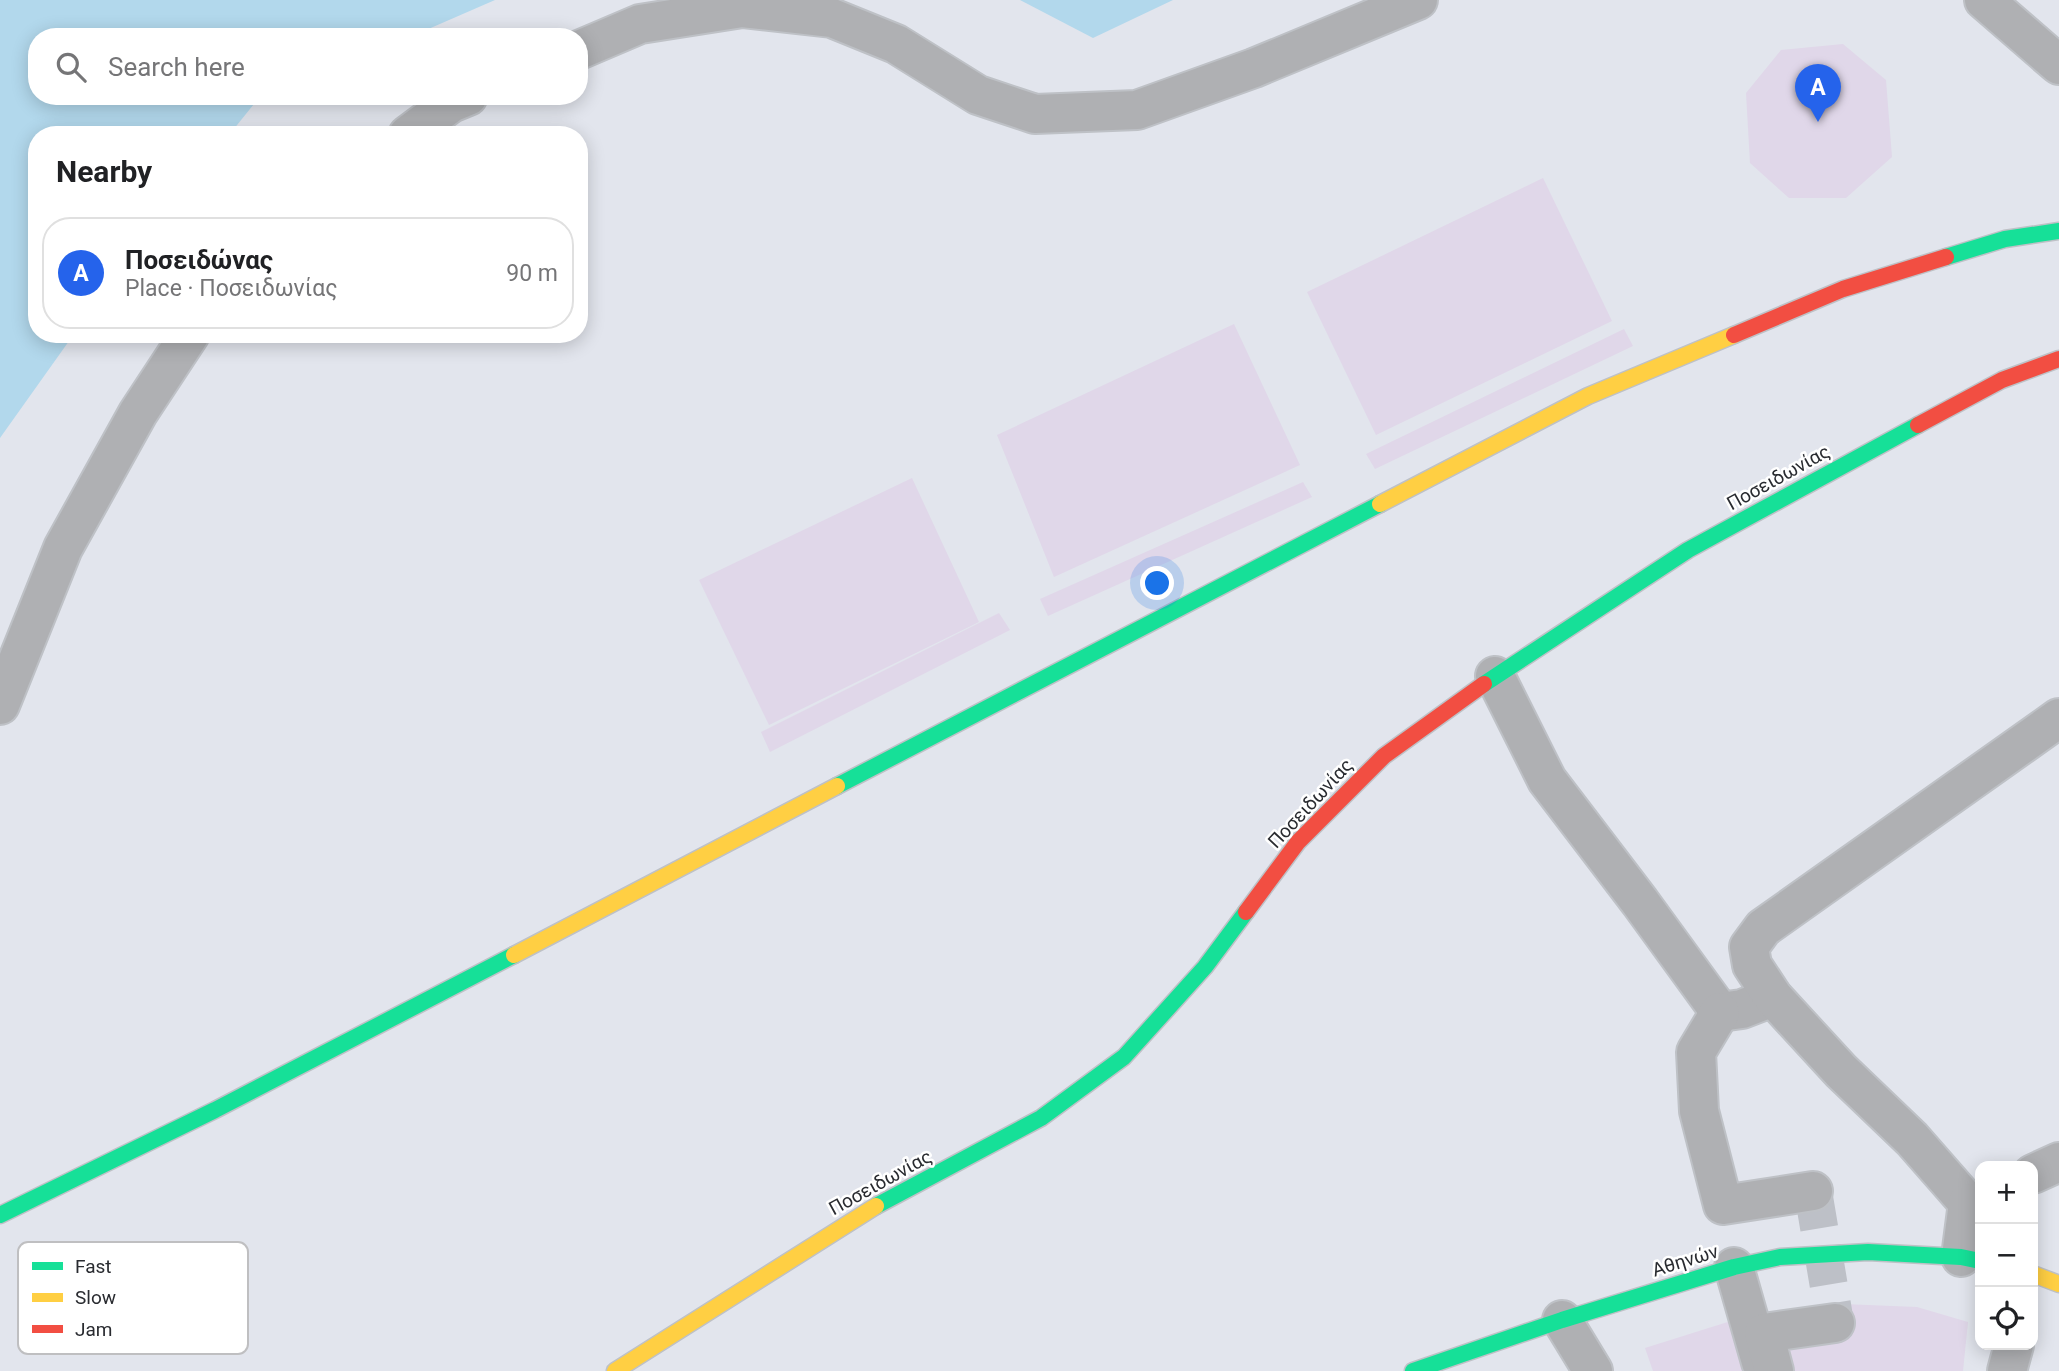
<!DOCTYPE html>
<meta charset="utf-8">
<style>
body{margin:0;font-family:Roboto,sans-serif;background:#f2f2f2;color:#202124}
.controls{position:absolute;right:21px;bottom:21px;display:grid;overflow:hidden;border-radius:14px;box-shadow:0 4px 18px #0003}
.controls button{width:63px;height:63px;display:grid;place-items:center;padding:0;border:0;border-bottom:2px solid #e0e0e0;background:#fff;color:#202124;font:35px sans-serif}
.you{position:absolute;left:1158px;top:584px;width:24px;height:24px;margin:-18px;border:5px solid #fff;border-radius:50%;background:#1a73e8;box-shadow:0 0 0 10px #1a73e833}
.badge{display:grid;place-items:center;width:46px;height:46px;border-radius:50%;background:#2563eb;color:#fff;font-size:23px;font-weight:700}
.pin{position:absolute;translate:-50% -58px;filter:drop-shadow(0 2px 4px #0008)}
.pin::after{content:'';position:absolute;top:37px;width:24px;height:21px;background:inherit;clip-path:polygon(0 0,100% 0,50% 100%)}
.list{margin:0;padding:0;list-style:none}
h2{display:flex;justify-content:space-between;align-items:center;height:91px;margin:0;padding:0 28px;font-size:30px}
h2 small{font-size:23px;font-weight:400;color:#757577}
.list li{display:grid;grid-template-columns:46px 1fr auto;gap:21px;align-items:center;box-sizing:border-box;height:112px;margin:0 14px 14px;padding:0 14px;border:2px solid #e0e0e0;border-radius:28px}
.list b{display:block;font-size:26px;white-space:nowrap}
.list p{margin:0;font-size:23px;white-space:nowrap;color:#757577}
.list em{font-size:23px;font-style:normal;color:#757577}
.icon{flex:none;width:38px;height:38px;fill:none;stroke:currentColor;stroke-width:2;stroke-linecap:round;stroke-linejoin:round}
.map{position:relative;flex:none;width:2059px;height:1371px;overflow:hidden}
.search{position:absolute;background:#fff;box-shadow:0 4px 18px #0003;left:28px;top:28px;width:560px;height:77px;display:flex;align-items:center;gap:18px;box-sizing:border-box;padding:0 24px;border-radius:28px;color:#757577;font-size:26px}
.panel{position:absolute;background:#fff;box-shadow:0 4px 18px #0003;left:28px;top:126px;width:560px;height:217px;border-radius:28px}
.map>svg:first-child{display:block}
.green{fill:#e0d7e9}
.water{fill:#b2d8ec}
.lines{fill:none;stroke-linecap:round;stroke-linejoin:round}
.street-tunnel{stroke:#bdc0c7;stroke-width:38;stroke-dasharray:38 19;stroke-linecap:butt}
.street-casing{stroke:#bec1c6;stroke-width:42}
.fast-casing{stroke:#bec1c6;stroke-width:19}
.slow-casing{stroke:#bec1c6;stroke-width:19}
.jam-casing{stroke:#bec1c6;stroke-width:19}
.street{stroke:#afb0b3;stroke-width:38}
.fast{stroke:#16e098;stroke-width:16}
.slow{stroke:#ffcf43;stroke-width:16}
.jam{stroke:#f24e42;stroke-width:16}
.labels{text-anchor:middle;stroke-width:5;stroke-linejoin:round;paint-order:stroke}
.street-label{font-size:19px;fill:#292b30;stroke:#fff}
.key{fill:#fff;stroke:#bfbfc1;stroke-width:2}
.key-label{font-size:19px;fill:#292b30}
</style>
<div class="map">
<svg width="2059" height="1371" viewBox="0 0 2059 1371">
<rect width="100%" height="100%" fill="#e2e5ed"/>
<g class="green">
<path d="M1843,44L1886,80L1892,157L1846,198H1789L1750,163L1746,93L1781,50Z"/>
<path d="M1543,178L1612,321L1376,435L1307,292Z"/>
<path d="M1234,324L1300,465L1054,577L997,435Z"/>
<path d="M1624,329L1633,346L1375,469L1366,454Z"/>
<path d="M912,478L979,622L769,725L699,580Z"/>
<path d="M1303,482L1312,497L1048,616L1040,599Z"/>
<path d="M999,613L1010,630L770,752L761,732Z"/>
<path d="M1843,1304L1917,1307L1968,1322L1963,1371H1653L1645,1348L1734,1320Z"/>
</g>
<g class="water">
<path d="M0,0H495L410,37H37V96H272L254,104L229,135H37V334H74L0,438Z"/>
<path d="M1020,0H1173L1093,38Z"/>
</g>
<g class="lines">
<path class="street-tunnel" d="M1813,1191L1835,1323"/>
<defs>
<g id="street">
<path d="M1984,0L2059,65"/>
<path d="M579,50L640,24L742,8L832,18L896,44L978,95L1035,114L1137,110L1254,68L1418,0"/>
<path d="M408,135L451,103L468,96"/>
<path d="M1495,676L1547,780L1640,902L1720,1012L1742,1009L1773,997"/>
<path d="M0,705L63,548L138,413L190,334"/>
<path d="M1720,1012L1696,1052L1699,1111L1723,1205L1813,1191"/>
<path d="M2033,1174L2059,1162"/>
<path d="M1968,1203L1912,1139L1841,1071L1773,997L1752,965L1749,947L1763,928L2059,718"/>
<path d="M1961,1257L1968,1203"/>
<path d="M1734,1267L1761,1362"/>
<path d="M1562,1320L1593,1371"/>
<path d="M1774,1371L1764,1333L1835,1323"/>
<path d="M2007,1371L2014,1345"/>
</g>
<g id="fast">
<path d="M1946,257L2005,239L2059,231"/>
<path d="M1484,684L1688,550L1918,425"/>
<path d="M837,786L1380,504"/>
<path d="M876,1206L1041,1118L1124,1057L1205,967L1246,912"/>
<path d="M0,1215L215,1110L514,955"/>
<path d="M1413,1371L1562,1320L1734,1267L1780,1257L1868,1252L1961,1257L1980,1261"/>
</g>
<g id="slow">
<path d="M1380,504L1588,396L1734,335"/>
<path d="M514,955L837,786"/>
<path d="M2033,1274L2059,1284"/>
<path d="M615,1371L876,1206"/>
</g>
<g id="jam">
<path d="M1734,335L1843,289L1946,257"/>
<path d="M1918,425L2002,380L2059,359"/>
<path d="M1246,912L1298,842L1384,756L1484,684"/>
</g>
</defs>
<use href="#street" class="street-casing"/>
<use href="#fast" class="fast-casing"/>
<use href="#slow" class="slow-casing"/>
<use href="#jam" class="jam-casing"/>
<use href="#street" class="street"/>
<use href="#fast" class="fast"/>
<use href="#slow" class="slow"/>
<use href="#jam" class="jam"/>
</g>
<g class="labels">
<g class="street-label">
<text transform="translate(1778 477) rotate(-29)" y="7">Ποσειδωνίας</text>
<text transform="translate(1310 803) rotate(-47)" y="7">Ποσειδωνίας</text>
<text transform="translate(880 1182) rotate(-29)" y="7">Ποσειδωνίας</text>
<text transform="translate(1685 1260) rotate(-17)" y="7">Αθηνών</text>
</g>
</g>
<rect x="18" y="1242" width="230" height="112" rx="10" class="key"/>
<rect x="32" y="1262" width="31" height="8" fill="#16e098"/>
<rect x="32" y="1293" width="31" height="9" fill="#ffcf43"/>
<rect x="32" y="1325" width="31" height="8" fill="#f24e42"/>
<g class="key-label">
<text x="75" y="1273">Fast</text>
<text x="75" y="1304">Slow</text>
<text x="75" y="1336">Jam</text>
</g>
</svg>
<div class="controls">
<button>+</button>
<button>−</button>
<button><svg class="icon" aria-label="locate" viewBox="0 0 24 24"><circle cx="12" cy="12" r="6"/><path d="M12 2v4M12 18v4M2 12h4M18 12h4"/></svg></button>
</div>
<div class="you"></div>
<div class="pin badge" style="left:1818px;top:122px">A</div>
<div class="search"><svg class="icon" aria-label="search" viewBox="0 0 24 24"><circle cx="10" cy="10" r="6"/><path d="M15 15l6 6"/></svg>Search here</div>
<section class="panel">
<h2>Nearby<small></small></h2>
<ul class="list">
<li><span class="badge">A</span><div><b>Ποσειδώνας</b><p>Place · Ποσειδωνίας</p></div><em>90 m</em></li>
</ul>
</section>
</div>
